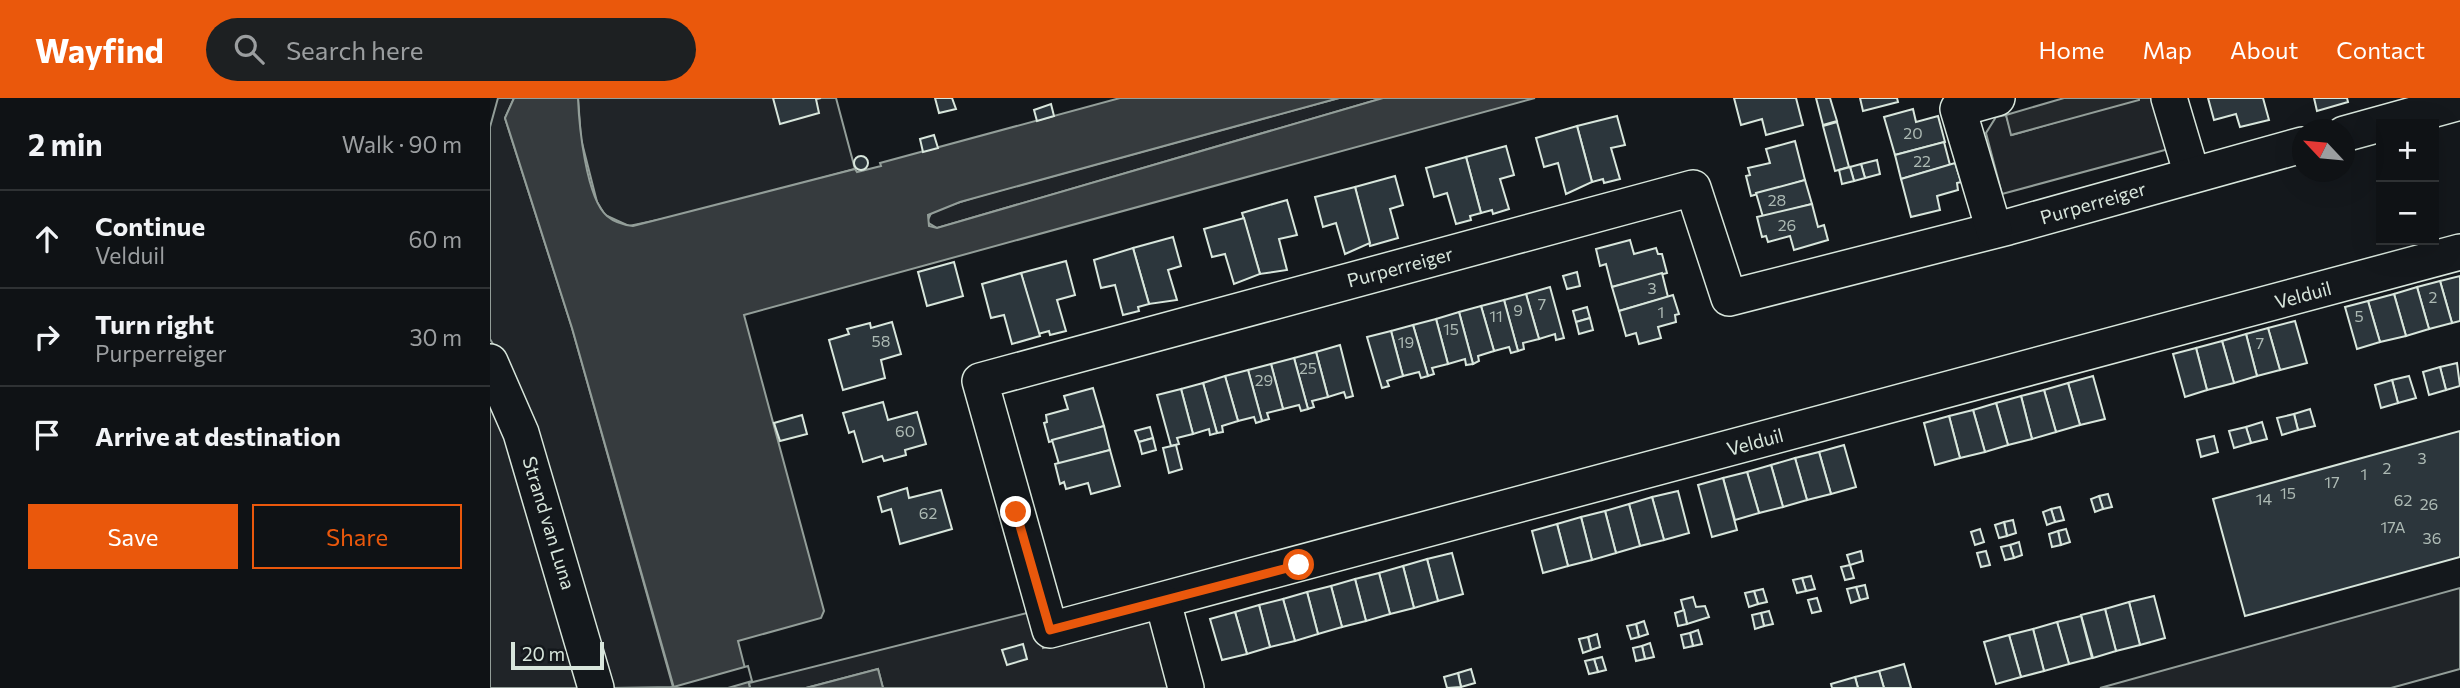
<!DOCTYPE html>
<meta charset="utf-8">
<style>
body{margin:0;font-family:Commissioner,sans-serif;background:#1d2022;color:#f1f3f6}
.controls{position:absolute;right:21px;top:21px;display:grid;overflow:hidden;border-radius:0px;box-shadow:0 7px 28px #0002}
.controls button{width:63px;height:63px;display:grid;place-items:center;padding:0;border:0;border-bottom:2px solid #2f3234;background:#0f1215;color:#f1f3f6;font:35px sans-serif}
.compass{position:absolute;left:1802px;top:21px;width:63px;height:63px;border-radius:50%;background:#0f1215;box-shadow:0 7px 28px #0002;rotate:296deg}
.scale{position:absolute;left:21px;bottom:18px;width:93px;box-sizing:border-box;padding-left:7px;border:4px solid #d8e6dc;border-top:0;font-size:19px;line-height:24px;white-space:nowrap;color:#d8e6dc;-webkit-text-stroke:5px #14181c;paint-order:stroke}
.stop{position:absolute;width:21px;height:21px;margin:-16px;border:5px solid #ea580c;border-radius:50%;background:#fff}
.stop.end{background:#ea580c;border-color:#fff;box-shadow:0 2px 7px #0008}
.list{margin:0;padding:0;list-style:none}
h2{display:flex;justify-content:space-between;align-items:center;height:91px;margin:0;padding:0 28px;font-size:30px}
h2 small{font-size:23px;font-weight:400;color:#9b9ea0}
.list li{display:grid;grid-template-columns:46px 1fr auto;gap:21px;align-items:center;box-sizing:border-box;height:98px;padding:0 28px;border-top:2px solid #2f3234}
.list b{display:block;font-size:26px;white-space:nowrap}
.list p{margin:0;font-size:23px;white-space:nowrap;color:#9b9ea0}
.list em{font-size:23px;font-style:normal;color:#9b9ea0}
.actions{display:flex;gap:14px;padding:21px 28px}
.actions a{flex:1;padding:16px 0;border:2px solid #ea580c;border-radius:0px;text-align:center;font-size:24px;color:#ea580c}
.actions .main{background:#ea580c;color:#fff}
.icon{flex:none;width:38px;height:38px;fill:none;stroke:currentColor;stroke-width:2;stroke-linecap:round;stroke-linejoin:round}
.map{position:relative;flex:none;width:1970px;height:590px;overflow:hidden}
header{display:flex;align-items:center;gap:42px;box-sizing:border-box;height:98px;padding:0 35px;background:#ea580c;color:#fff}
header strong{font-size:33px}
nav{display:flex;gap:38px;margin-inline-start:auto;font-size:24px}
.search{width:490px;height:63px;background:#1d2022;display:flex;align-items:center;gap:18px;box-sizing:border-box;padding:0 24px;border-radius:38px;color:#9b9ea0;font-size:26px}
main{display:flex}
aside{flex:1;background:#0f1215}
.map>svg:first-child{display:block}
.green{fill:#202428;stroke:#939e99;stroke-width:2}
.parking{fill:#24282b;stroke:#939e99;stroke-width:2}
.water{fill:#363b3e;stroke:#939e99;stroke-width:2}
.pier{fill:#14181c;stroke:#939e99;stroke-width:2}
.building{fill:#2c363c;stroke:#d8e6dc;stroke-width:2}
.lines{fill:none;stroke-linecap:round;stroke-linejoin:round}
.minor-casing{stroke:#d8e6dc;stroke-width:38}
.minor{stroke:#14181c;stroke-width:35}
.route{stroke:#ea580c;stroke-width:9}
.labels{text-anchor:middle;stroke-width:5;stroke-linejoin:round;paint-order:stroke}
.number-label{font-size:16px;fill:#adbab4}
.street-label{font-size:19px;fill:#d8e6dc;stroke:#14181c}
</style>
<header>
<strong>Wayfind</strong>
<div class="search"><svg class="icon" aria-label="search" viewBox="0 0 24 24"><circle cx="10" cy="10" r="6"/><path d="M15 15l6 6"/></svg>Search here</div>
<nav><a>Home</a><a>Map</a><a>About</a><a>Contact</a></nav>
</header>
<main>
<aside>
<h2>2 min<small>Walk · 90 m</small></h2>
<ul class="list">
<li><svg class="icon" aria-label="ahead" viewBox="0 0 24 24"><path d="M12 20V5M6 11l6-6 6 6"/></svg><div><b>Continue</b><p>Velduil</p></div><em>60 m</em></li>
<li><svg class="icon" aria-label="right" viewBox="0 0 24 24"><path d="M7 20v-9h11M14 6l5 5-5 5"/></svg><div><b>Turn right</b><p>Purperreiger</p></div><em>30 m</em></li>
<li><svg class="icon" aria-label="arrive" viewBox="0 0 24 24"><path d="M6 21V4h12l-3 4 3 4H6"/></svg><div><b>Arrive at destination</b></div></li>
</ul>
<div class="actions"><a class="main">Save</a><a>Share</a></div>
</aside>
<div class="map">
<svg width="1970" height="590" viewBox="0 0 1970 590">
<rect width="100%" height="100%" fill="#14181c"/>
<g class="green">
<path d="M8,0H24L15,20L82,230L183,589L120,590L24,282L0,241V29Z"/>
<path d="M88,0H346L365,71L201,115L139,128L115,117L107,104L91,41Z"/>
<path d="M849,0H893L447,130L437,124L442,113L486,99Z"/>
<path d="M1649,0H1672L1686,49L1512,96L1496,35L1506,19L1516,17L1522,37Z"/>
<path d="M0,301L23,360L89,590H0Z"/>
<path d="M1970,490V571L1901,590H1610Z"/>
<path d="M541,514L553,550L662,523L680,590H393L388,571L316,590H260L259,585Z"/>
</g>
<path class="parking" d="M1574,0H1649V2L1521,37L1516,17Z"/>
<g class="water">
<path d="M24,0H88C89,27 96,100 117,118C124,124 134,127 143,128L365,71L367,74L391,68L390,65L630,0H849L470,104L438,117L439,128L447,130L893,0H1045L254,217L334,513L331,520L248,543L260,590H184L82,230L15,20Z"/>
<path d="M388,571L393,590H316Z"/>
</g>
<path class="pier" d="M258,568L262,583L238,590H180Z"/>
<g class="building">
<path d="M283,0H331L326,1L329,15L290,26Z"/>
<path d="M445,0H462L466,11L449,15Z"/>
<path d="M1244,0H1306L1313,27L1276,37L1272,21L1251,27Z"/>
<path d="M1326,0H1340L1347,23L1333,27Z"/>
<path d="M1370,0H1407L1408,4L1373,13Z"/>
<path d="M1718,0H1773L1779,22L1750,29L1746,16L1724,22Z"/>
<path d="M1824,0H1857L1858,4L1827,13Z"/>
<path d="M561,6L564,18L547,23L544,12Z"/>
<path d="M1423,11L1426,24L1448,18L1455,44L1405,57L1394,19Z"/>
<path d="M1127,18L1135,47L1121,50L1130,81L1114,85L1113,81L1102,84L1087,28Z"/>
<path d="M1347,24L1359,69L1345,73L1333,28Z"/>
<path d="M1087,28L1102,84L1076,96L1068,65L1054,69L1046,40Z"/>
<path d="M444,37L448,50L433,54L430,41Z"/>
<path d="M1305,43L1315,82L1261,98L1256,78L1260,77L1258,70L1280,65L1276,51Z"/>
<path d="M1454,44L1460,67L1411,81L1405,57Z"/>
<path d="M1016,48L1024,77L1010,81L1019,111L1003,116L1002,112L991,115L976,59Z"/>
<circle cx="371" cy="65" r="7"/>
<path d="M976,59L991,115L980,118L981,122L966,126L957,95L944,99L936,70Z"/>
<path d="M1387,62L1390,76L1375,80L1371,66Z"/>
<path d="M1465,65L1471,84L1467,85L1468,92L1447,98L1450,112L1421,119L1411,81Z"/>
<path d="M1371,66L1375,80L1364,83L1360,69Z"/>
<path d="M1360,69L1364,83L1352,86L1349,72Z"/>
<path d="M905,78L913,107L900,111L908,140L880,148L865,89Z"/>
<path d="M1315,82L1322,106L1273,119L1266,95Z"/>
<path d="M865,89L880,145L855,156L846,125L833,129L825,99Z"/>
<path d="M797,102L807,137L789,141L797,172L770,176L752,115Z"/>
<path d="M1322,106L1328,129L1334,127L1338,142L1304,152L1300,138L1278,144L1276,138L1272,139L1267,119Z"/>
<path d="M754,120L770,176L744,186L735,156L722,159L714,131Z"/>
<path d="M683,139L691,168L678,172L687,202L659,206L643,150Z"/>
<path d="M1140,142L1144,156L1166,150L1168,156H1172L1177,175L1122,189L1116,166L1110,168L1106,151Z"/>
<path d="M643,150L659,206L648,209L649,213L633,217L625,187L611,190L604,162Z"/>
<path d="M576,163L585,197L567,202L576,233L560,237L559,233L548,236L531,175Z"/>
<path d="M464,164L473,198L437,208L428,174Z"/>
<path d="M1087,174L1090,188L1077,191L1073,178Z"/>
<path d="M531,175L550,238L522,246L514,217L501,220L492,186Z"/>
<path d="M1172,175L1178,199L1129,213L1122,189Z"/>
<path d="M1970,178V223L1962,225L1950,183Z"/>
<path d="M1950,183L1962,225L1939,231L1927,189Z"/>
<path d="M1060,189L1074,240L1066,242L1065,236L1049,241L1036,196Z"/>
<path d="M1927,189L1939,231L1916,238L1904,196Z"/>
<path d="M1036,196L1049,241L1033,245L1034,251L1028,253L1014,202Z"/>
<path d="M1904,196L1916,238L1890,244L1878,203Z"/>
<path d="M1183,197L1189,216L1185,217L1186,224L1168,229L1171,240L1149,246L1146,235L1136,238L1129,213Z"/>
<path d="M1014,202L1028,253L1021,255L1019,249L1004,253L991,208Z"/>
<path d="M1878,203L1890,244L1867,251L1855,209Z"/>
<path d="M991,208L1004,253L988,258L989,263L983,266L969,214Z"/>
<path d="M1097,209L1100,220L1086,224L1083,213Z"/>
<path d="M969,214L983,266L976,267L975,261L958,266L946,221Z"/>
<path d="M1100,220L1103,232L1089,236L1086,224Z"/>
<path d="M946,221L958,266L942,270L944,276L938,278L923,227Z"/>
<path d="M1805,223L1817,265L1790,272L1778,230Z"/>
<path d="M402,224L411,256L391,262L395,280L353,292L339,242L359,236L357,231L380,225L381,230Z"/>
<path d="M923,227L938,278L931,280L929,274L913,278L901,233Z"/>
<path d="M1778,230L1790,272L1767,278L1756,236Z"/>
<path d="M901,233L913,278L897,283L899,288L892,290L877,239Z"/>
<path d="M1756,236L1767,278L1744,285L1732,243Z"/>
<path d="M1732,243L1744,285L1717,292L1706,250Z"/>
<path d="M850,247L863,298L856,300L854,294L838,299L826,254Z"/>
<path d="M1706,250L1717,292L1695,299L1683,256Z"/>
<path d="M826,254L838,299L822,303L824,309L818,311L804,260Z"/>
<path d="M804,260L818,311L811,313L809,307L793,311L781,266Z"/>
<path d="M1967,265L1970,288L1956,292L1950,269Z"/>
<path d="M781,266L793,311L777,315L779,321L772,323L758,272Z"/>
<path d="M1950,269L1956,292L1939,297L1933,274Z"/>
<path d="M758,272L772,323L766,325L764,319L748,323L735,278Z"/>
<path d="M735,278L748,323L732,328L733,334L727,335L713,285Z"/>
<path d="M1603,278L1615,321L1590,327L1578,285Z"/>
<path d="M1919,278L1926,300L1908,305L1902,282Z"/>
<path d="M1902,282L1908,305L1891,310L1885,287Z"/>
<path d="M713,285L727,335L720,337L719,331L703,336L691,291Z"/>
<path d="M1578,285L1590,327L1566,334L1554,292Z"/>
<path d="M603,290L614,328L559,344L554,325L557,324L556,317L578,311L574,298Z"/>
<path d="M691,291L703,336L687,340L689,346L681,348L667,297Z"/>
<path d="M1554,292L1566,334L1542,341L1531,298Z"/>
<path d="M1531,298L1542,341L1518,347L1506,305Z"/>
<path d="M393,304L398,322L427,314L436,346L415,352L416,357L394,363L392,358L373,364L364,333L359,335L353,315Z"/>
<path d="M1506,305L1518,347L1495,354L1483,312Z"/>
<path d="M1820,311L1825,328L1808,332L1804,316Z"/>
<path d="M1483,312L1495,354L1470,360L1459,318Z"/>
<path d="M1804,316L1808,332L1792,337L1787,320Z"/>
<path d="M312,317L317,336L290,343L284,325Z"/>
<path d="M1459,318L1470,360L1445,367L1434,325Z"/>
<path d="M1772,324L1777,341L1761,345L1756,329Z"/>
<path d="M614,328L620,352L569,366L562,342Z"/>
<path d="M660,329L663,340L649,344L645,333Z"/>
<path d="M1756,329L1761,345L1744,350L1739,333Z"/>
<path d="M1970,333V459L1755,518L1723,401Z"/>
<path d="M1724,338L1728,354L1711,359L1707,342Z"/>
<path d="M663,340L666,352L652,356L649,344Z"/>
<path d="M686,347L692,371L679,375L673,350Z"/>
<path d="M1354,347L1366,389L1341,396L1329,354Z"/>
<path d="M620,352L630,388L601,396L598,385L576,391L574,384L570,386L565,366Z"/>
<path d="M1329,354L1341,396L1317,402L1305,360Z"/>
<path d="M1305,360L1317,402L1293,409L1281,367Z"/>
<path d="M1281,367L1293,409L1269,415L1257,374Z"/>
<path d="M1257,374L1269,415L1245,422L1233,380Z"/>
<path d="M1233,380L1247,432L1222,439L1208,387Z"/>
<path d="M417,390L419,400L451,392L462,431L410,446L401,411L392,414L388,399Z"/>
<path d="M1188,393L1199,435L1174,442L1162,399Z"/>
<path d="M1618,396L1622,409L1613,411L1609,398Z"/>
<path d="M1609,398L1613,411L1605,414L1601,401Z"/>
<path d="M1162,399L1174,442L1150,448L1139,406Z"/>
<path d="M1139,406L1150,448L1126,455L1115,413Z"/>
<path d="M1570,409L1574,422L1565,424L1561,411Z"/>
<path d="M1561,411L1565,424L1557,427L1553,414Z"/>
<path d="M1115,413L1126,455L1102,462L1091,419Z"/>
<path d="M1091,419L1102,462L1078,468L1067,426Z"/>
<path d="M1523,422L1526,435L1517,438L1514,424Z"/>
<path d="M1514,424L1517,438L1509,440L1505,427Z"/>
<path d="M1067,426L1078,468L1053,475L1042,433Z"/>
<path d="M1490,431L1494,444L1485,447L1481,434Z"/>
<path d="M1576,431L1580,444L1571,447L1568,433Z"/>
<path d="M1568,433L1571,447L1562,449L1559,436Z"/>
<path d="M1529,444L1532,457L1524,460L1520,447Z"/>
<path d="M1520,447L1524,460L1515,462L1511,449Z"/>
<path d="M1371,453L1373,463L1360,467L1357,457Z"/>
<path d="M1496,453L1500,467L1491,469L1487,455Z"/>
<path d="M962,455L973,496L948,503L937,461Z"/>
<path d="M937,461L948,503L924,510L913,468Z"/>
<path d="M1360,467L1364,480L1355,482L1351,469Z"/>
<path d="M913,468L924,510L900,516L889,475Z"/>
<path d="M889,475L900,516L876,523L865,481Z"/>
<path d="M1321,478L1325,491L1316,493L1312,480Z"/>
<path d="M1312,480L1316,493L1307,495L1303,482Z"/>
<path d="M865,481L876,523L852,529L841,488Z"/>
<path d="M1375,487L1378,500L1370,502L1366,489Z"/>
<path d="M841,488L852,529L828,536L817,494Z"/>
<path d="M1366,489L1370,502L1361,505L1357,491Z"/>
<path d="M1273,491L1277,504L1268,506L1264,493Z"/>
<path d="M1264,493L1268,506L1259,509L1255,495Z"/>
<path d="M817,494L828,536L805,543L793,501Z"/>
<path d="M1664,498L1675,540L1650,547L1639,504Z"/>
<path d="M1203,499L1206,509L1215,508L1219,519L1197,526L1191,502Z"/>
<path d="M1327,500L1331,513L1322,515L1318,502Z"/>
<path d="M793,501L805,543L780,549L769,507Z"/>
<path d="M1639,504L1650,547L1626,553L1615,511Z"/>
<path d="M769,507L780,549L757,556L745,514Z"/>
<path d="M1615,511L1626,553L1603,560L1591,517Z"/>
<path d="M1194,512L1197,526L1188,528L1185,515Z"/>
<path d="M1279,513L1283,526L1274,528L1271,515Z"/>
<path d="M745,514L757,556L732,562L720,521Z"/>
<path d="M1271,515L1274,528L1265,531L1262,517Z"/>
<path d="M1591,518L1602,560L1579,566L1567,524Z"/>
<path d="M1154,523L1158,536L1149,539L1146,526Z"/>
<path d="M1567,524L1579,566L1554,573L1543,531Z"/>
<path d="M1146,526L1149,539L1141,541L1137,528Z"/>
<path d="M1543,531L1554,573L1531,579L1519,537Z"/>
<path d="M1208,532L1212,546L1203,548L1200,535Z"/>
<path d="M1200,535L1203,548L1194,550L1191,537Z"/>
<path d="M1107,536L1110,549L1101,552L1098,539Z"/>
<path d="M1519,537L1531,579L1506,586L1494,544Z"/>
<path d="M1098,539L1101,552L1093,555L1089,541Z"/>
<path d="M1160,545L1164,559L1155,561L1152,548Z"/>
<path d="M533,546L537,561L517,567L512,552Z"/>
<path d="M1152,548L1155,561L1146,563L1143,550Z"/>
<path d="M1112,559L1116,572L1108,574L1104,561Z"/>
<path d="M1104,561L1108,574L1099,576L1095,563Z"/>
<path d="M1414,566L1421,590H1394L1389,573Z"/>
<path d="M981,571L985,585L971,589L968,575Z"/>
<path d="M1389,573L1394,590H1368L1365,579Z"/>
<path d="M968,575L971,589L957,590L954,579Z"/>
<path d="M1365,579L1368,590H1342L1341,586Z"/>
</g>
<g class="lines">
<defs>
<g id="minor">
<path d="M1679,0L1702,77"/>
<path d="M1854,36L1970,4"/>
<path d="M1812,47L1518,129L1239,200L1203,90L490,283L560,532L1970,154"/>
<path d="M1504,132L1468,11L1507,0"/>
<path d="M0,264L31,335L106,590"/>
<path d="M673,504L696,590"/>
</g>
</defs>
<use href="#minor" class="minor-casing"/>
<use href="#minor" class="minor"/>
</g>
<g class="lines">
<path class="route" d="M526,414L560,532L809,467"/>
</g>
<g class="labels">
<g class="number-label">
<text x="1423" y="41">20</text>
<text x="1432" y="69">22</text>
<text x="1287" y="108">28</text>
<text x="1297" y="133">26</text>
<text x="1162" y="196">3</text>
<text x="1943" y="205">2</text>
<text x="1052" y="212">7</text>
<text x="1028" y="218">9</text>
<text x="1171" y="220">1</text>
<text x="1006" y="224">11</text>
<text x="1869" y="224">5</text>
<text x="961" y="237">15</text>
<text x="391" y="249">58</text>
<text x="916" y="250">19</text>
<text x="1770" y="251">7</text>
<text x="818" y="276">25</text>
<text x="774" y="288">29</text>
<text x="415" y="339">60</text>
<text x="1932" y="366">3</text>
<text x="1897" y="376">2</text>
<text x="1874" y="382">1</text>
<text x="1842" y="390">17</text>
<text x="1798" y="401">15</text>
<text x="1774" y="407">14</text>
<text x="1913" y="408">62</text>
<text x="1939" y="412">26</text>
<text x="438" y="421">62</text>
<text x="1903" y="435">17A</text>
<text x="1942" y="446">36</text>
</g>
<g class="street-label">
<text transform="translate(1603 105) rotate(-16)" y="7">Purperreiger</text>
<text transform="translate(910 169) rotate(-15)" y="7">Purperreiger</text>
<text transform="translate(1813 197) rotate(-15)" y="7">Velduil</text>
<text transform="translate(1265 344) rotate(-15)" y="7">Velduil</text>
<text transform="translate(59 425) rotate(73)" y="7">Strand van Luna</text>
</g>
</g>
</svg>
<div class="controls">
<button>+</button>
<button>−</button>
</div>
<svg class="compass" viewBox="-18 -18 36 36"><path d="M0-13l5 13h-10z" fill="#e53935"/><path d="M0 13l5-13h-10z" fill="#9b9ea0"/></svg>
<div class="scale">20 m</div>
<div class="stop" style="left:809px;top:467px"></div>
<div class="stop end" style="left:526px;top:414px"></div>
</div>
</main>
